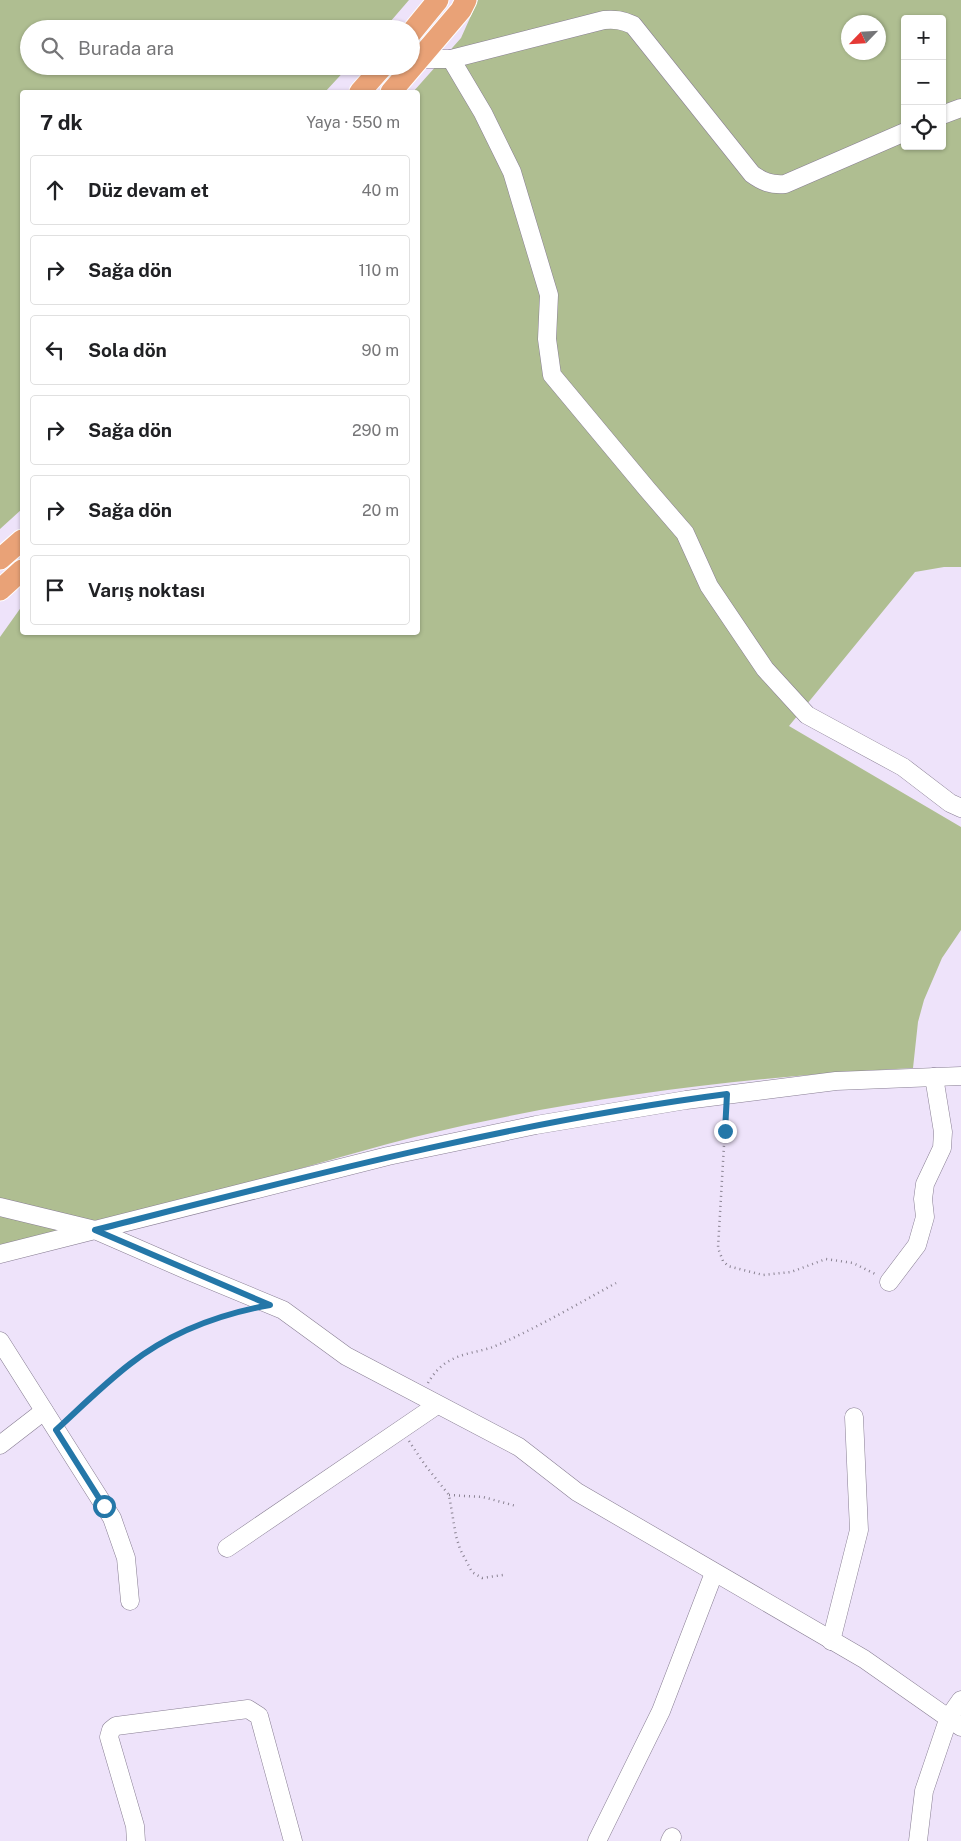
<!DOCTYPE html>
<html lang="tr">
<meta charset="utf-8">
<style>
body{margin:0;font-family:"Public Sans",sans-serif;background:#f2f2f2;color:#202124}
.controls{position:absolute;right:15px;top:15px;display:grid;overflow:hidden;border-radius:5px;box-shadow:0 1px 4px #0004}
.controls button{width:45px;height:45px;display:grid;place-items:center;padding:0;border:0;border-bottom:1px solid #e0e0e0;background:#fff;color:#202124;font:25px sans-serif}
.compass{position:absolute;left:841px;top:15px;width:45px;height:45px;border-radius:50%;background:#fff;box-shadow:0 1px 4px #0004;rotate:245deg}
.stop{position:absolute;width:15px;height:15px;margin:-11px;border:4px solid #2477a8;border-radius:50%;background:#fff}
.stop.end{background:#2477a8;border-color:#fff;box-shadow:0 1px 5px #0008}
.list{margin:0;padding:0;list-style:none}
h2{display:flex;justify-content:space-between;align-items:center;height:65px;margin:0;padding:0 20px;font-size:21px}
h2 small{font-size:16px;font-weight:400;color:#757577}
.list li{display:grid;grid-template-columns:32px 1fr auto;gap:15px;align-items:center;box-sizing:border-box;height:70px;margin:0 10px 10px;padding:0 10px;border:1px solid #e0e0e0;border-radius:5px}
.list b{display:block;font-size:19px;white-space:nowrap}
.list em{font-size:16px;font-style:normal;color:#757577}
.icon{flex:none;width:28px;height:28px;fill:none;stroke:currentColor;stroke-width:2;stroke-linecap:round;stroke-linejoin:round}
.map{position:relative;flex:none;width:961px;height:1841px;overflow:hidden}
.search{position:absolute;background:#fff;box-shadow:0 1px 4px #0004;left:20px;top:20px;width:400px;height:55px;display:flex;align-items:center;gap:12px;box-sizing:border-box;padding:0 18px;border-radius:28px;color:#757577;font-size:19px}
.panel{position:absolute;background:#fff;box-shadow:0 1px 4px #0004;left:20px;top:90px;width:400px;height:545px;border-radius:5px}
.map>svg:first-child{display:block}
.green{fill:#afbe91;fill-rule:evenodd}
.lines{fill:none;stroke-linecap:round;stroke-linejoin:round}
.minor-casing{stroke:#887e93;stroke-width:19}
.major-casing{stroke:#fff;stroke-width:23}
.path{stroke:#8a8392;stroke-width:2.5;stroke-dasharray:1 4;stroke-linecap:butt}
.minor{stroke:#fff;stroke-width:18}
.major{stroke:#e9a277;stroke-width:21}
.route{stroke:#2477a8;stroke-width:6}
</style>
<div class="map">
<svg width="961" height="1841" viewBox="0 0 961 1841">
<rect width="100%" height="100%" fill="#eee3fa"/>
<g class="green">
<path d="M0,0H409L384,29H29V66H349L325,92H22V509L0,529Z"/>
<path d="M478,0H961V567H944L915,572L789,726L961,827V930L942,958L924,1000L918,1022L913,1068C762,1076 613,1093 466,1125C396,1140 327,1161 257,1181C172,1205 86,1230 0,1254V637L22,606V632H418V92H413L461,38ZM905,19H942V146H905ZM848,22H878V52H848Z"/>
</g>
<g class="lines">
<defs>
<g id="minor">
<path d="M420,59H451L604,20C615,19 622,20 633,25L752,174C763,182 771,185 785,184L905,132"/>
<path d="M451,59L483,113L512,172L549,295L547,339L552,375L647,489L685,533L709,586L765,669L807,715L903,767L950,803L961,808"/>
<path d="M942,115L961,108"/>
<path d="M0,1207L95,1230L189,1271L283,1310L346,1356L519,1447L577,1492L864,1659L961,1727"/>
<path d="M0,1254L388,1156L536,1125L686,1100L836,1081L961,1076"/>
<path d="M889,1282L917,1245L925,1217L923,1199L925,1184L942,1148L943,1132L934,1077"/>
<path d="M0,1341L112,1518L126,1558L130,1601"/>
<path d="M0,1445L44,1411"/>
<path d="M227,1548L437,1405"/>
<path d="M831,1641L859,1530L854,1417"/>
<path d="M136,1841L135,1826L109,1737L111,1730L116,1726L248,1709L259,1716L293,1841"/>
<path d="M597,1841L661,1711L714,1573"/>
<path d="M670,1841L672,1837"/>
<path d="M918,1841L924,1791L949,1717L961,1700"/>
</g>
<g id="major">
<path d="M411,33L438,0"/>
<path d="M360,92L383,66"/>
<path d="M391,92L461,10L466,0"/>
<path d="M0,559L22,540"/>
<path d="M0,590L22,570"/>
</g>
</defs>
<use href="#minor" class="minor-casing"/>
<use href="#major" class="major-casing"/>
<g class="path">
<path d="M726,1111L718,1248L723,1261L728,1266L763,1275L791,1272L826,1259L853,1263L875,1274"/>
<path d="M428,1383C433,1374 440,1366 449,1361C462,1353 479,1352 493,1347C535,1329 576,1305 616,1283"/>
<path d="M68,1418C89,1400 109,1380 132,1363C164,1338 202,1321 242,1310"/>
<path d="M409,1441L425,1465L449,1495L456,1536L460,1549L472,1572L482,1578L503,1575"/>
<path d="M449,1495L483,1497L516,1506"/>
</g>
<use href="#minor" class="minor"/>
<use href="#major" class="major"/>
</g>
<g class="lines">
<path class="route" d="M104,1506L56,1430C80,1408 104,1384 130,1364C171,1332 220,1314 270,1305L95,1230C304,1177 513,1122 727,1094L725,1131"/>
</g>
</svg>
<div class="controls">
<button>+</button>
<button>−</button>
<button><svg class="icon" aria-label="locate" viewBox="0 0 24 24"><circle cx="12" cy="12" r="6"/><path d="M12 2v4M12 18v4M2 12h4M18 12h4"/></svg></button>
</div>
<svg class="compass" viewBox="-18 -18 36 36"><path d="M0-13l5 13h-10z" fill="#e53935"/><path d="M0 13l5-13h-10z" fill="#757577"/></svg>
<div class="stop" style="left:104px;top:1506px"></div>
<div class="stop end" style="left:725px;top:1131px"></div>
<div class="search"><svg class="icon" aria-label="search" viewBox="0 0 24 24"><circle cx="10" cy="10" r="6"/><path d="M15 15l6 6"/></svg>Burada ara</div>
<section class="panel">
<h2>7 dk<small>Yaya · 550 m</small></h2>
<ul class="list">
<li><svg class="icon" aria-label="ahead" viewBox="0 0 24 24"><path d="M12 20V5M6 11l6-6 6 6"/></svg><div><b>Düz devam et</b></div><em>40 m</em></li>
<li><svg class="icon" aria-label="right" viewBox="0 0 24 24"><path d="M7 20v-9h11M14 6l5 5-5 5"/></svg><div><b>Sağa dön</b></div><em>110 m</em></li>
<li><svg class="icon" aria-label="left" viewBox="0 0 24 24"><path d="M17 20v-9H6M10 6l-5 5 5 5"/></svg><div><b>Sola dön</b></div><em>90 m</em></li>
<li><svg class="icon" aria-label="right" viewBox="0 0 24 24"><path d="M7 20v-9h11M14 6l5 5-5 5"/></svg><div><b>Sağa dön</b></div><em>290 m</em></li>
<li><svg class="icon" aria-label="right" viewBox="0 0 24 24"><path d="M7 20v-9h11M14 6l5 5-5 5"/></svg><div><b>Sağa dön</b></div><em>20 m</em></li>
<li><svg class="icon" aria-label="arrive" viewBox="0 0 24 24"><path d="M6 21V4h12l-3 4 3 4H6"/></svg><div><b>Varış noktası</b></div></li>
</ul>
</section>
</div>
